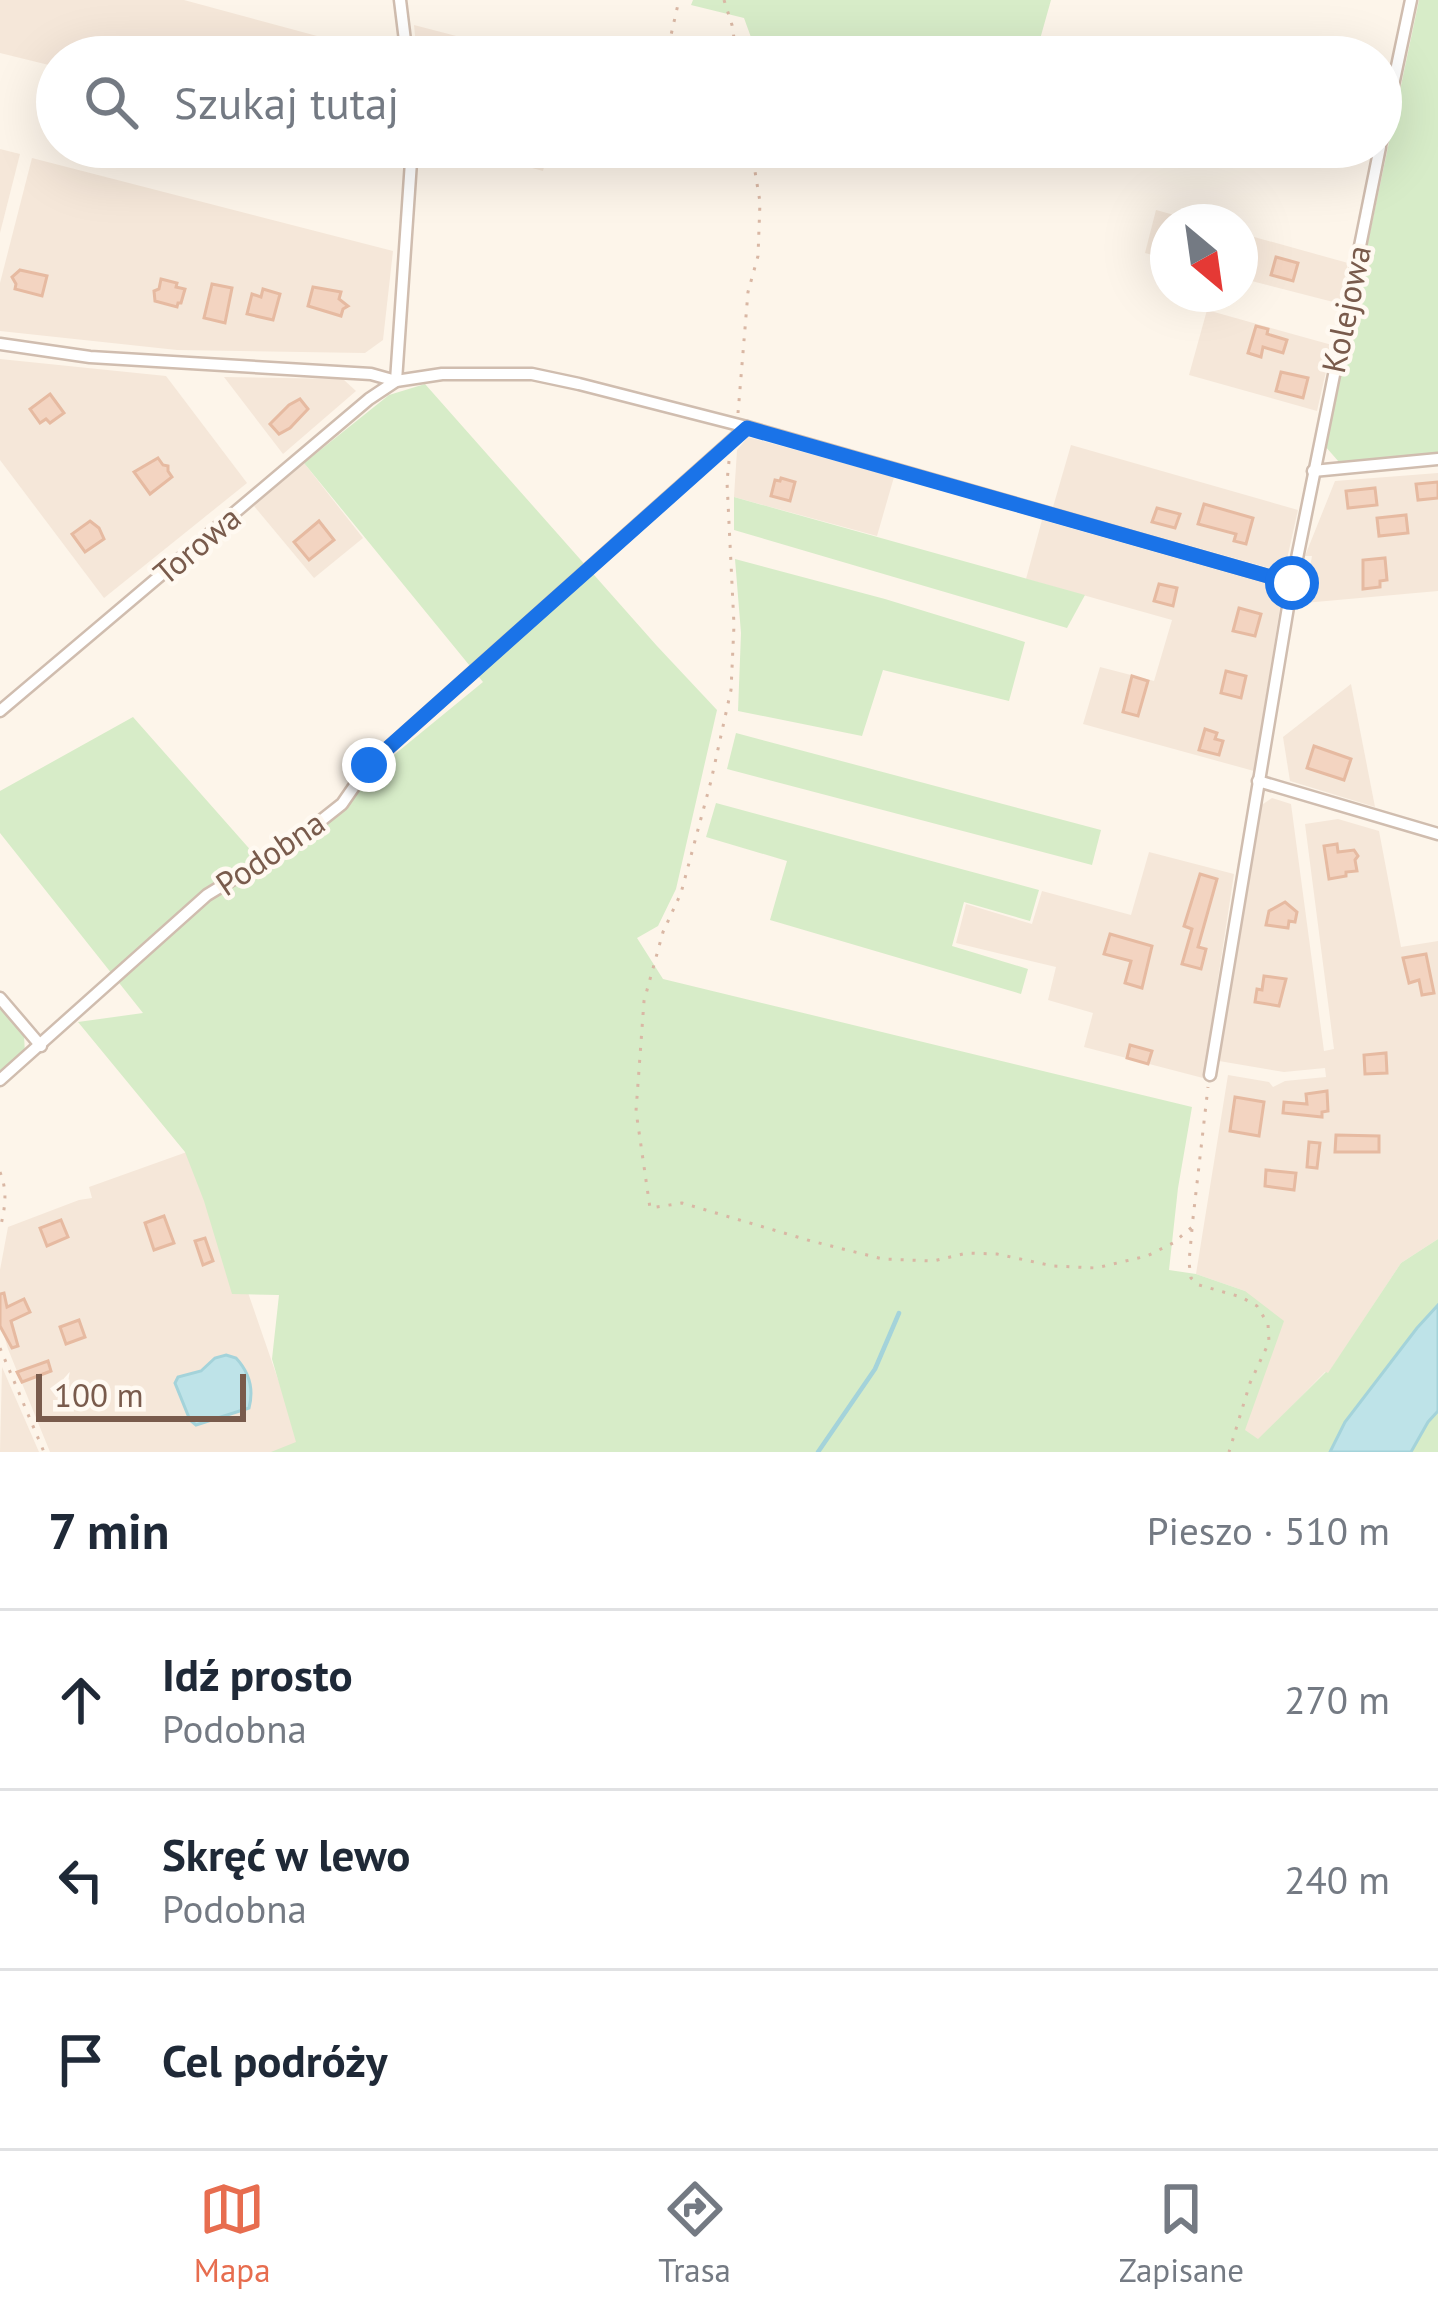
<!DOCTYPE html>
<html lang="pl">
<meta charset="utf-8">
<style>
body{margin:0;font-family:"PT Sans",sans-serif;background:#f6f6f7;color:#1f2937}
.compass{position:absolute;left:1150px;top:204px;width:108px;height:108px;border-radius:50%;background:#fff;box-shadow:0 12px 48px #0002;rotate:151deg}
.scale{position:absolute;left:36px;bottom:30px;width:210px;box-sizing:border-box;padding-left:12px;border:6px solid #795b4c;border-top:0;font-size:33px;line-height:42px;white-space:nowrap;color:#795b4c;-webkit-text-stroke:9px #fff9f1;paint-order:stroke}
.stop{position:absolute;width:36px;height:36px;margin:-27px;border:9px solid #1a73e8;border-radius:50%;background:#fff}
.stop.end{background:#1a73e8;border-color:#fff;box-shadow:0 3px 12px #0008}
.list{margin:0;padding:0;list-style:none}
h2{display:flex;justify-content:space-between;align-items:center;height:156px;margin:0;padding:0 48px;font-size:51px}
h2 small{font-size:39px;font-weight:400;color:#747a83}
.list li{display:grid;grid-template-columns:78px 1fr auto;gap:36px;align-items:center;box-sizing:border-box;height:180px;padding:0 48px;border-top:3px solid #e0e1e3}
.list b{display:block;font-size:45px;white-space:nowrap}
.list p{margin:0;font-size:39px;white-space:nowrap;color:#747a83}
.list em{font-size:39px;font-style:normal;color:#747a83}
.icon{flex:none;width:66px;height:66px;fill:none;stroke:currentColor;stroke-width:2;stroke-linecap:round;stroke-linejoin:round}
.map{position:relative;flex:none;width:1438px;height:1452px;overflow:hidden}
.search{position:absolute;background:#fff;box-shadow:0 12px 48px #0002;left:36px;right:36px;top:36px;height:132px;display:flex;align-items:center;gap:30px;box-sizing:border-box;padding:0 42px;border-radius:66px;color:#747a83;font-size:45px}
.sheet{height:696px;background:#fff}
nav{display:flex;justify-content:space-around;align-items:center;box-sizing:border-box;height:168px;border-top:3px solid #e0e1e3;background:#fff;font-size:33px;color:#747a83}
nav a{display:grid;justify-items:center;gap:6px}
nav .on{color:#e76d4f}
.map>svg:first-child{display:block}
.residential{fill:#f5e7d9}
.green{fill:#d7ecc8}
.water{fill:#bee3e8;stroke:#a4d3da;stroke-width:3}
.lines{fill:none;stroke-linecap:round;stroke-linejoin:round}
.stream{stroke:#a4d3da;stroke-width:4.5}
.building{fill:#f3d4c1;stroke:#e6baa1;stroke-width:3}
.street-casing{stroke:#d0bdaf;stroke-width:15}
.path{stroke:#d9b7a4;stroke-width:3;stroke-dasharray:3 9;stroke-linecap:butt}
.street{stroke:#fff;stroke-width:10}
.route{stroke:#1a73e8;stroke-width:15}
.labels{text-anchor:middle;stroke-width:9;stroke-linejoin:round;paint-order:stroke}
.street-label{font-size:33px;fill:#795b4c;stroke:#fff9f1}
</style>
<div class="map">
<svg width="1438" height="1452" viewBox="0 0 1438 1452">
<rect width="100%" height="100%" fill="#fdf5ea"/>
<g class="residential">
<path d="M0,0H184L395,57H57V67L0,53Z"/>
<path d="M414,25L537,57H417Z"/>
<path d="M455,147H549L543,171Z"/>
<path d="M0,149L20,154L0,233Z"/>
<path d="M32,158L393,251L383,340L365,353L177,350L0,331V283Z"/>
<path d="M1156,210L1200,222H1168V259L1145,253Z"/>
<path d="M1240,233L1348,263L1341,304L1240,278Z"/>
<path d="M1207,310L1332,345L1317,411L1189,375Z"/>
<path d="M0,359L166,376L247,483L104,598L0,460Z"/>
<path d="M224,377L343,379L356,391L283,454Z"/>
<path d="M748,437L894,477L877,536L734,497L737,450Z"/>
<path d="M1071,445L1298,510L1285,568L1276,570L1053,507Z"/>
<path d="M304,463L363,538L314,578L254,506Z"/>
<path d="M1438,473V591L1304,603L1312,556H1305L1335,481Z"/>
<path d="M1042,520L1275,586L1280,590L1282,595L1254,771L1083,724L1100,667L1154,681L1172,620L1026,579Z"/>
<path d="M1351,684L1375,807L1290,781L1283,737Z"/>
<path d="M1272,798L1291,804L1324,1051L1334,1049L1305,824L1338,819L1379,831L1401,947L1438,941V1239L1401,1263L1328,1374L1325,1372L1259,1440L1245,1431V1291L1196,1274L1228,1075L1269,1082L1273,1087L1285,1081L1326,1077L1325,1068L1284,1072L1219,1061L1260,806Z"/>
<path d="M1149,852L1234,874L1203,1078L1084,1047L1093,1013L1048,1000L1056,967L956,943L966,904L1032,924L1042,891L1131,915Z"/>
<path d="M198,1148L300,1443L274,1452H50L8,1349L0,1322V1270L8,1227L79,1200L92,1198L89,1187Z"/>
<path d="M2,1367L39,1452H0Z"/>
</g>
<g class="green">
<path d="M693,0H1051L1035,57H781L756,51L744,18L691,5Z"/>
<path d="M1419,0H1438V453L1339,462L1325,446Z"/>
<path d="M425,384L657,646L717,710L676,889L658,926L637,938L663,979L1192,1107L1178,1188L1169,1270L1196,1274L1245,1291L1284,1321L1245,1430L1258,1439L1326,1372L1328,1373L1401,1263L1438,1239V1452H271L296,1442L272,1359L279,1295L232,1294L204,1201L185,1152L78,1022L143,1013L0,833V791L133,717L262,863L483,682L304,463L389,395Z"/>
<path d="M734,497L1085,595L1067,628L734,530Z"/>
<path d="M735,559L885,599L1025,642L1009,701L883,670L862,736L738,711L741,633Z"/>
<path d="M736,733L1101,830L1092,865L727,769Z"/>
<path d="M716,803L1039,890L1030,921L964,902L952,946L1028,969L1021,994L770,920L787,861L706,837Z"/>
<path d="M0,1007L24,1036L25,1053L0,1072Z"/>
</g>
<g class="water">
<path d="M1438,1305V1411L1428,1422L1411,1452H1330L1345,1422L1417,1328Z"/>
<path d="M226,1355L236,1358C249,1372 254,1389 249,1408L196,1425L190,1420L175,1383L178,1377L201,1371L215,1358Z"/>
</g>
<g class="lines">
<path class="stream" d="M818,1452L875,1369L899,1313"/>
</g>
<g class="building">
<path d="M1276,257L1298,263L1293,281L1271,275Z"/>
<path d="M20,270L47,276L42,296L15,289L16,284L12,277Z"/>
<path d="M161,279L177,283L176,287L185,289L181,303H178L177,307L155,301L154,291L159,289Z"/>
<path d="M212,284L232,288L225,323L204,318Z"/>
<path d="M313,287L341,292L339,299L348,306L343,309L341,316L308,306Z"/>
<path d="M263,289L280,294L273,320L247,314L252,294L261,297Z"/>
<path d="M1256,326L1268,329L1267,334L1287,340L1283,353L1263,347L1261,357L1248,353Z"/>
<path d="M1281,372L1308,378L1303,398L1276,391Z"/>
<path d="M50,394L64,413L50,423L46,419L40,423L30,409Z"/>
<path d="M300,399L308,409L290,428L279,434L270,424L289,405Z"/>
<path d="M158,458L163,465L168,466V471L172,477L150,494L134,472Z"/>
<path d="M781,478L795,482L790,501L771,496L775,480L780,481Z"/>
<path d="M1438,482V498L1418,500L1416,484Z"/>
<path d="M1375,488L1377,505L1348,508L1346,491Z"/>
<path d="M1204,504L1253,518L1246,544L1234,541L1236,534L1198,524Z"/>
<path d="M1157,508L1180,514L1175,528L1152,522Z"/>
<path d="M1406,515L1408,533L1379,536L1377,518Z"/>
<path d="M90,521L99,528L104,539L85,552L72,534Z"/>
<path d="M319,521L334,540L309,560L294,542Z"/>
<path d="M1385,558L1387,580L1380,581V587L1363,589V560Z"/>
<path d="M1159,584L1177,588L1173,606L1154,601Z"/>
<path d="M1239,608L1261,614L1255,636L1233,631Z"/>
<path d="M1226,671L1246,676L1241,698L1221,693Z"/>
<path d="M1132,676L1148,681L1138,716L1123,712Z"/>
<path d="M1205,729L1217,733L1215,739L1223,741L1219,755L1199,750Z"/>
<path d="M1314,746L1351,759L1344,780L1307,768Z"/>
<path d="M1337,844L1338,852L1354,850L1358,856L1355,860L1357,871L1346,872V876L1329,879L1324,846Z"/>
<path d="M1200,874L1217,879L1198,947L1206,949L1201,969L1182,964L1192,929L1184,926Z"/>
<path d="M1285,902L1297,912L1295,922L1289,921L1288,928L1266,925L1269,911Z"/>
<path d="M1110,934L1152,946L1142,988L1125,983L1131,961L1104,954Z"/>
<path d="M1426,954L1434,993L1422,995L1419,980L1409,983L1403,958Z"/>
<path d="M1264,976L1286,979L1279,1006L1255,1002L1257,989L1262,990Z"/>
<path d="M1130,1045L1152,1051L1148,1064L1127,1058Z"/>
<path d="M1386,1053L1387,1073L1365,1074L1364,1055Z"/>
<path d="M1327,1091L1328,1111L1322,1112V1117L1283,1113L1284,1102L1307,1104L1306,1094Z"/>
<path d="M1235,1097L1264,1102L1259,1136L1230,1131Z"/>
<path d="M1336,1135L1379,1136V1152H1335Z"/>
<path d="M1309,1142L1320,1143L1317,1168L1307,1167Z"/>
<path d="M1266,1170L1296,1173L1294,1190L1265,1186Z"/>
<path d="M164,1216L174,1243L154,1250L145,1223Z"/>
<path d="M61,1220L68,1237L47,1246L40,1228Z"/>
<path d="M205,1238L213,1261L203,1265L195,1241Z"/>
<path d="M4,1293L7,1307L24,1299L30,1312L11,1321L18,1346L12,1348L0,1326V1294Z"/>
<path d="M79,1320L85,1337L66,1344L60,1327Z"/>
<path d="M48,1361L51,1371L22,1382L17,1372Z"/>
</g>
<g class="lines">
<defs>
<g id="street">
<path d="M400,0L407,57"/>
<path d="M1381,142L1411,0"/>
<path d="M0,344L90,357L371,374L396,381"/>
<path d="M396,381L412,147"/>
<path d="M1313,471L1438,459"/>
<path d="M0,711L369,399L396,381L442,374H532L579,384L747,427L1292,583"/>
<path d="M1258,781L1438,834"/>
<path d="M0,998L41,1046"/>
<path d="M1210,1075L1292,583L1380,147"/>
<path d="M0,1080L207,895L294,842L342,804L369,765L747,427"/>
</g>
</defs>
<use href="#street" class="street-casing"/>
<g class="path">
<path d="M724,0L732,25L737,57"/>
<path d="M666,57L679,0"/>
<path d="M644,154L646,147"/>
<path d="M738,413L748,292L758,256L760,202L751,147"/>
<path d="M729,461L727,482L734,625L731,690L711,781L681,893L663,932L644,1001L636,1111L650,1208L682,1203L811,1241L883,1259L933,1261L967,1253L997,1254L1053,1266L1096,1268L1147,1256L1173,1243L1192,1227L1208,1087"/>
<path d="M0,1172C8,1192 5,1208 0,1229"/>
<path d="M1192,1229L1189,1262L1191,1278L1199,1285L1241,1297L1257,1306L1268,1324L1269,1342L1250,1383L1229,1452"/>
<path d="M0,1348L44,1452"/>
</g>
<use href="#street" class="street"/>
</g>
<g class="lines">
<path class="route" d="M369,765L747,428L1292,583"/>
</g>
<g class="labels">
<g class="street-label">
<text transform="translate(1346 309) rotate(-78)" y="12">Kolejowa</text>
<text transform="translate(197 545) rotate(-40)" y="12">Torowa</text>
<text transform="translate(270 853) rotate(-34)" y="12">Podobna</text>
</g>
</g>
</svg>
<svg class="compass" viewBox="-18 -18 36 36"><path d="M0-13l5 13h-10z" fill="#e53935"/><path d="M0 13l5-13h-10z" fill="#747a83"/></svg>
<div class="scale">100 m</div>
<div class="stop" style="left:1292px;top:583px"></div>
<div class="stop end" style="left:369px;top:765px"></div>
<div class="search"><svg class="icon" aria-label="search" viewBox="0 0 24 24"><circle cx="10" cy="10" r="6"/><path d="M15 15l6 6"/></svg>Szukaj tutaj</div>
</div>
<section class="sheet">
<h2>7 min<small>Pieszo · 510 m</small></h2>
<ul class="list">
<li><svg class="icon" aria-label="ahead" viewBox="0 0 24 24"><path d="M12 20V5M6 11l6-6 6 6"/></svg><div><b>Idź prosto</b><p>Podobna</p></div><em>270 m</em></li>
<li><svg class="icon" aria-label="left" viewBox="0 0 24 24"><path d="M17 20v-9H6M10 6l-5 5 5 5"/></svg><div><b>Skręć w lewo</b><p>Podobna</p></div><em>240 m</em></li>
<li><svg class="icon" aria-label="arrive" viewBox="0 0 24 24"><path d="M6 21V4h12l-3 4 3 4H6"/></svg><div><b>Cel podróży</b></div></li>
</ul>
</section>
<nav>
<a class="on"><svg class="icon" aria-label="map" viewBox="0 0 24 24"><path d="M3 6l6-2 6 2 6-2v14l-6 2-6-2-6 2zM9 4v14M15 6v14"/></svg>Mapa</a>
<a><svg class="icon" aria-label="directions" viewBox="0 0 24 24"><path d="M12 3l9 9-9 9-9-9zM9 14v-3h6M13 9l2 2-2 2"/></svg>Trasa</a>
<a><svg class="icon" aria-label="saved" viewBox="0 0 24 24"><path d="M7 4h10v16l-5-4-5 4z"/></svg>Zapisane</a>
</nav>
